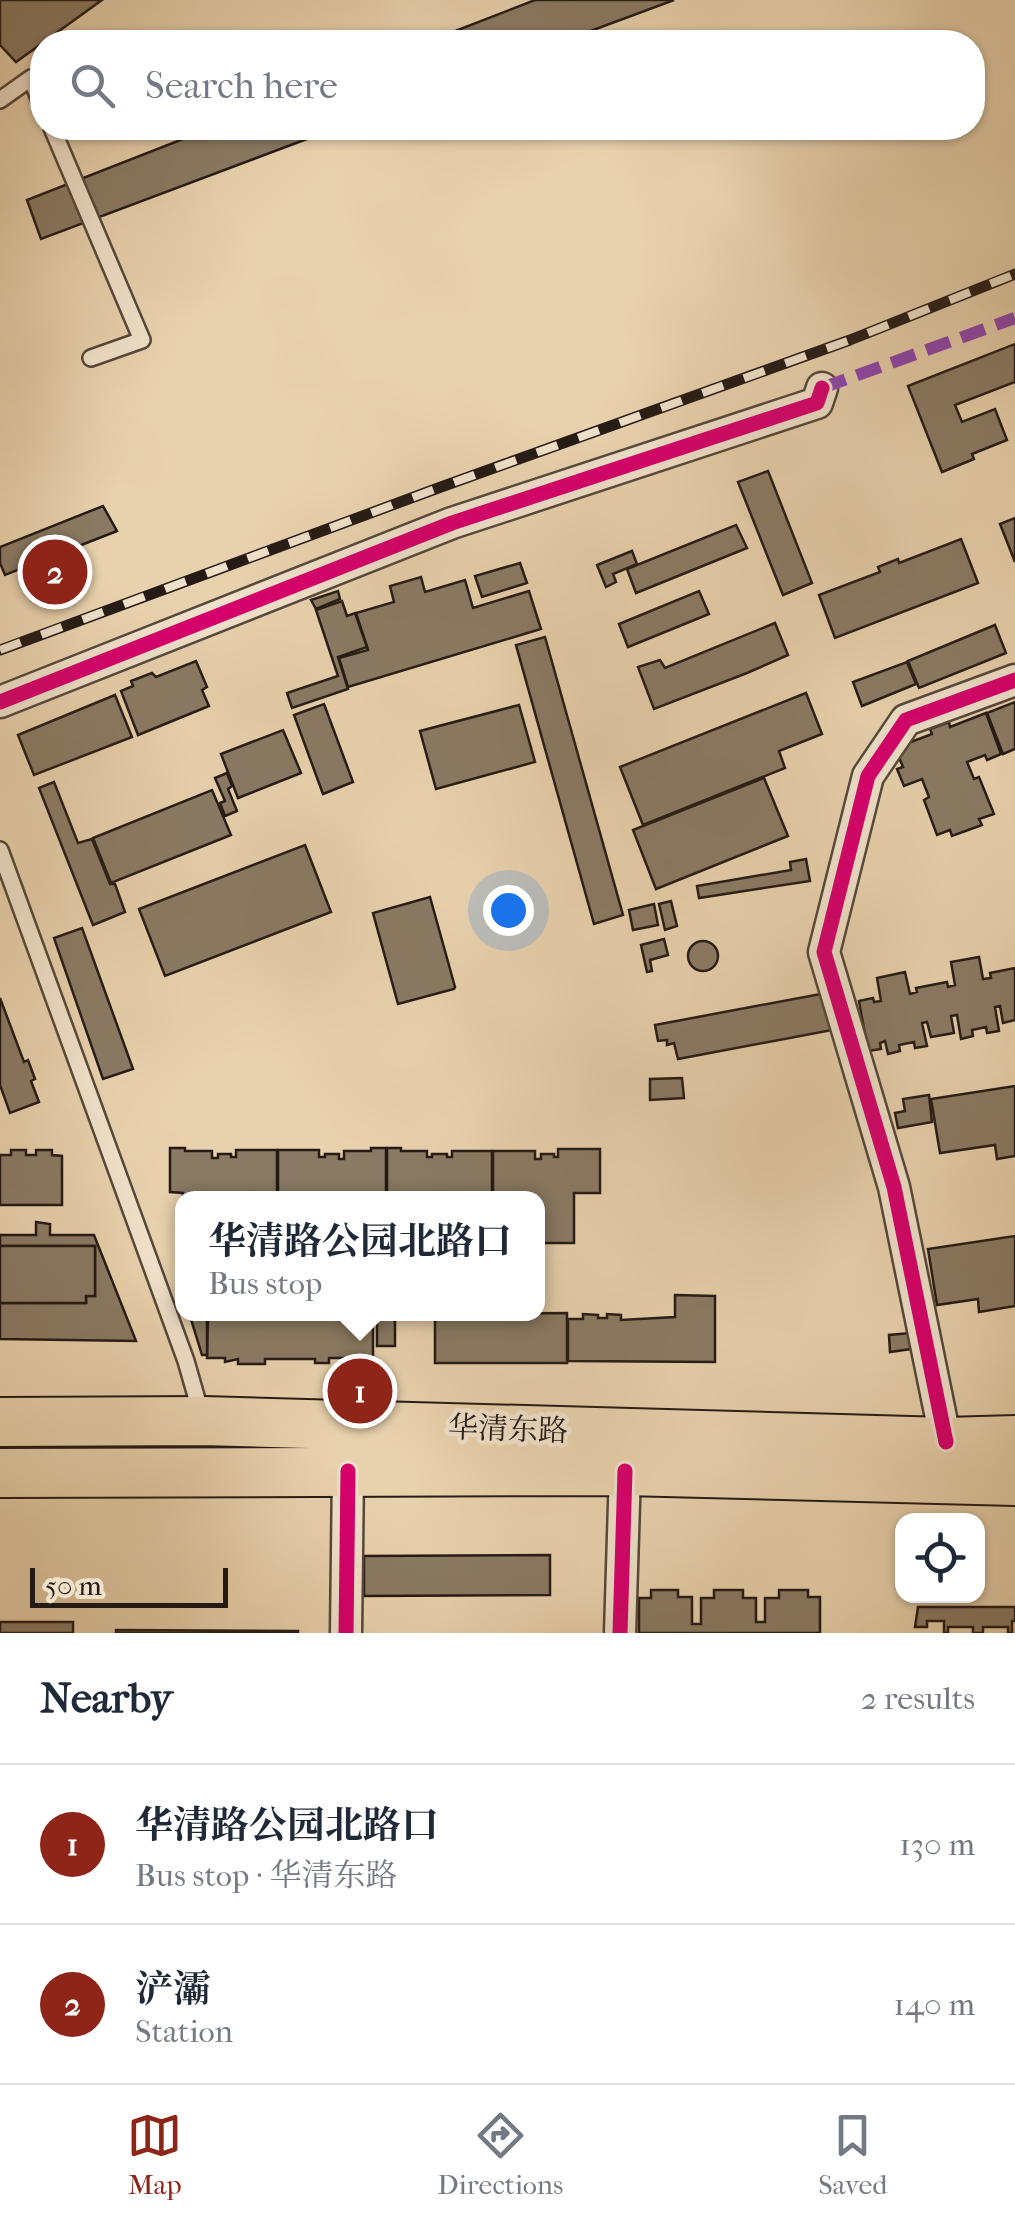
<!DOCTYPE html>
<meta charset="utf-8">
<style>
body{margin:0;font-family:"IM FELL French Canon","Noto Serif SC",serif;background:#f2f2f3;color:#1f2937}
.controls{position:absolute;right:30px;bottom:30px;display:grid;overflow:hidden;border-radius:20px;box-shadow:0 2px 8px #0004}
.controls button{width:90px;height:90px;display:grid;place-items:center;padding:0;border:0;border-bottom:2px solid #e0e1e3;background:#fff;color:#1f2937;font:50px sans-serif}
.scale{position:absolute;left:30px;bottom:25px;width:198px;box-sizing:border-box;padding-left:10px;border:5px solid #251b14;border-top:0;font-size:28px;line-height:35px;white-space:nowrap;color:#251b14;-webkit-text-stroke:8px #f0e1ca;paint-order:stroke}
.you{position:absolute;left:508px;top:910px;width:35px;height:35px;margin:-25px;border:8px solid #fff;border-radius:50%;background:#1a73e8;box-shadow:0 0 0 15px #1a73e833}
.badge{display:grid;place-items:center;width:65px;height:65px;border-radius:50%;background:#8f2418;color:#fff;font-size:32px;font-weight:700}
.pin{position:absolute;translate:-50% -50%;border:5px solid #fff;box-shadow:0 2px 10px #0006}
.popup{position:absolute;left:175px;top:1191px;width:370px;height:130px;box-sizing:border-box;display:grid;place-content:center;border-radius:20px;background:#fff;filter:drop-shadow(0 2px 8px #0005);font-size:32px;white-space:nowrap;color:#747a83}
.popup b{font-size:38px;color:#1f2937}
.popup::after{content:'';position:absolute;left:50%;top:100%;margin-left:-20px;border:20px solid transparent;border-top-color:#fff}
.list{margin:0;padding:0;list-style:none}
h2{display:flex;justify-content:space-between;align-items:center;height:130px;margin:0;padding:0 40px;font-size:42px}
h2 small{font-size:32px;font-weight:400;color:#747a83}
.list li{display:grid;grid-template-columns:65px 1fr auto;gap:30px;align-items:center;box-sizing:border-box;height:160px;padding:0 40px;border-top:2px solid #e0e1e3}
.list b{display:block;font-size:38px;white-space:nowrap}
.list p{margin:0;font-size:32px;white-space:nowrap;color:#747a83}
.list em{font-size:32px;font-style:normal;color:#747a83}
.icon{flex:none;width:55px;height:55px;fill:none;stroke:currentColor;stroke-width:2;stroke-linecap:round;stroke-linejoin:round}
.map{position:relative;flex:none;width:1015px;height:1633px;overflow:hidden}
.search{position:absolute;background:#fff;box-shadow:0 2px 8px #0004;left:30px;right:30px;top:30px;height:110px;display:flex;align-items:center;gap:25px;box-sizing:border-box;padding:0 35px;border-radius:40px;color:#747a83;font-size:38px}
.sheet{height:450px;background:#fff}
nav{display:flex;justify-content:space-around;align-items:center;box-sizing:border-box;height:140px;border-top:2px solid #e0e1e3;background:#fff;font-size:28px;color:#747a83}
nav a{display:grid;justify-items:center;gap:5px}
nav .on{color:#8f2418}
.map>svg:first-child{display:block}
.building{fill:#8a7a64;stroke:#251b14;stroke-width:2.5}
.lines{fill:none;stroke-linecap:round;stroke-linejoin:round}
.lane-casing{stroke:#56483a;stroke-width:20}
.street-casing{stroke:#56483a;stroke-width:35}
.primary-casing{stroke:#251b14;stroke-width:52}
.lane{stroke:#f0e1ca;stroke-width:15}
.street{stroke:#f0e1ca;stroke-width:30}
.primary{stroke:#e8d1ad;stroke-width:48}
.rail-casing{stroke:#251b14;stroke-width:11}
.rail{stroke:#f0e1ca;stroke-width:8;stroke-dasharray:22;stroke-linecap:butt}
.quiet{stroke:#8e44ad;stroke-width:12;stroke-dasharray:25 12;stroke-linecap:butt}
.cycleway-casing{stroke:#f0e1ca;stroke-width:21}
.cycleway{stroke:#d6006c;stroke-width:15}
.labels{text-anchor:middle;stroke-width:9;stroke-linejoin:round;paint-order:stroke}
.street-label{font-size:30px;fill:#251b14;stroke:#f0e1ca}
</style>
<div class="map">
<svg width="1015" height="1633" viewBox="0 0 1015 1633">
<rect width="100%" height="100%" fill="#e8d1ad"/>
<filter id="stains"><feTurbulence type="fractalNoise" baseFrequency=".002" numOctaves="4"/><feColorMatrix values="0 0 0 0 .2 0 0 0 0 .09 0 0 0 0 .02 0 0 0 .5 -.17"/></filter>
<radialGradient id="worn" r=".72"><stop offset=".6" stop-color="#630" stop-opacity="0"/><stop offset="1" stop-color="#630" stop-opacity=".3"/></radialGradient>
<g class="building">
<path d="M0,0H102L16,62L0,45Z"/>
<path d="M535,0H674L561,42H427Z"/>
<path d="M211,128H336L41,239L27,200Z"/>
<path d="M1015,344V382L955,405L962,422L995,409L1007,440L972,454L974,459L942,472L908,386Z"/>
<path d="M768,471L812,583L783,595L738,482Z"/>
<path d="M103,506L117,531L5,575L0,563V547Z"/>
<path d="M1015,518V562L1000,524Z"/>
<path d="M736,525L747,548L636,593L627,569Z"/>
<path d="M961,539L978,583L835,638L819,595L880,572L878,567L898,559L899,563Z"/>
<path d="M632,551L637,564L613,574L616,582L606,587L597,565Z"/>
<path d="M520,563L527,583L482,597L475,576Z"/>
<path d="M421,577L425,592L465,580L473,608L529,591L541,629L348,687L339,658L368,650L356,613L394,602L390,586Z"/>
<path d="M338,591L340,599L316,609L311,600Z"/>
<path d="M699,591L709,614L628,647L619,624Z"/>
<path d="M342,601L347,616L355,613L367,647L338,657L348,689L292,708L287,693L338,676L316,610Z"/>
<path d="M775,623L788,655L747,673L654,709L638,667L660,660L665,668Z"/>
<path d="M995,625L1006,653L919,688L908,661Z"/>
<path d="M545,637L623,915L594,924L516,645Z"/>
<path d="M196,661L207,687L202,690L209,706L138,735L121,691L133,686L131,681L152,673L156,677Z"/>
<path d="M907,662L916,684L862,706L853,682Z"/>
<path d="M806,693L822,734L779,751L785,768L643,825L620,767Z"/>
<path d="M115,695L132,737L34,775L18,735Z"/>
<path d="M1015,702V749L1003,754L987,713Z"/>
<path d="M324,704L353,782L323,794L294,715Z"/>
<path d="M519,705L535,762L436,789L420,731Z"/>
<path d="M986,713L1001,754L987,760L985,755L967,762L974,779L979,777L994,814L979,819L982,825L952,836L950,830L937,835L924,800L929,797L922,779L904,786L897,769L903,767L895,748L932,734L930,729L949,722L950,727Z"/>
<path d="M283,730L301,773L238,798L221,754Z"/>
<path d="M227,773L232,786L228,789L237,811L225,816L220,803L225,801L215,778Z"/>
<path d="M764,778L788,836L656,889L633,830Z"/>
<path d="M54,782L78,843L92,839L110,884H115L125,912L93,925L39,788Z"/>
<path d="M212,790L231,835L111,883L93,838Z"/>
<path d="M305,845L331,912L165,976L139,909Z"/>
<path d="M806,859L810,881L699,898L697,886L791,870L790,862Z"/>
<path d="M430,897L455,987L454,989L398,1004L373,913Z"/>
<path d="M671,901L677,926L665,930L659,904Z"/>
<path d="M654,904L658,925L633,930L629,910Z"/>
<path d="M82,928L133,1069L103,1079L54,938Z"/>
<path d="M664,939L668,955L650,960L652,971L647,972L641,945Z"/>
<circle cx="703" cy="956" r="15"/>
<path d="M979,957L983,979L991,978L990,973L1015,968V1020L1003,1023L1000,1006L995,1007L999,1031L987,1033L986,1027L972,1030L973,1036L961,1039L957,1015L951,1016L954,1033L931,1037L927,1022L922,1023L927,1046L915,1048L914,1042L899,1045L900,1051L888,1054L885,1041L880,1043L881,1049L868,1051L859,1001L873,998L874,1002L881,1001L877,978L905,972L910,994L917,992L916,988L947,982L948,987L955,985L951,962Z"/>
<path d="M826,993L832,1030L678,1059L674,1043L667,1045V1040L658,1041L655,1025Z"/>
<path d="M0,998L24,1062L28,1060L35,1079L31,1081L39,1102L10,1113L0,1085Z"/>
<path d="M682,1078L684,1098L650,1100V1079Z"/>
<path d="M1015,1086V1156L997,1159L995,1145L940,1153L931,1099Z"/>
<path d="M929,1095L932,1122L898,1128L895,1113L905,1111L903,1099Z"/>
<path d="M170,1148H185V1151H212V1158H218V1154H231V1157H236V1150H277V1198H263V1193L252,1192V1198H183V1193L170,1192Z"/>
<path d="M371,1148H386V1198H371V1193H360V1198H304V1193H294V1198H278V1150H319V1157H325V1154H339V1159H344V1151H371Z"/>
<path d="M387,1148H401V1151H427V1157H432V1154H447V1157H452V1151H492V1198H478V1193H468V1198H411V1193H401V1198H387Z"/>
<path d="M558,1149H600V1193H574V1243H538V1198H519V1193H508V1198H493V1151H535V1159H541V1154H554V1157H558Z"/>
<path d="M11,1150H26V1155H36V1150H52V1155L62,1156V1205H0V1155H11Z"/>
<path d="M36,1222L50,1224V1235H94L136,1341L0,1339V1303H86V1296H95V1246H0V1235H36Z"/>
<path d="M1015,1236V1306L979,1312L978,1299L937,1305L928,1249Z"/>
<path d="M0,1246H95V1296H86V1303H0Z"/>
<path d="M675,1295L715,1296V1362L568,1361V1319H583V1314L598,1315V1318H607V1314L621,1315V1320L675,1317Z"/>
<path d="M567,1313V1363H435V1314Z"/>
<path d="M208,1314H373V1358H329V1363H315V1359H265V1364H238V1359L225,1362V1358H207Z"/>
<rect x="377" y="1314" width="18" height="32"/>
<path d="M190,1316H207V1355H202Z"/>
<path d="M910,1333L912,1349L890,1352L889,1335Z"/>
<path d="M550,1555V1595L364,1596V1556Z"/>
<path d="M651,1590H678V1597H692V1624H701V1598H714V1590H743V1598H756V1622H765V1598H779V1590H808V1597H820V1633H639V1598H651Z"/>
<path d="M918,1607H1015V1621H1012V1633H1008V1627H983V1633H973V1627H948V1633H944V1621H927V1627H915Z"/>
<rect x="0" y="1622" width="73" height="11"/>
<path d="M116,1630L298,1631V1633H116Z"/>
</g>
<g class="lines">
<defs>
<g id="lane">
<path d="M0,100L31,78L42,106"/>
<path d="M52,128L142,340L91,358"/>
<path d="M0,850L186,1361L202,1417"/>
</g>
<g id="street">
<path d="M0,702L452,523L817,403L822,388"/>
<path d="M946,1442L894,1187L824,952L868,776L906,720L1015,680"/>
<path d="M346,1633L348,1471"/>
<path d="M620,1633L625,1471"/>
</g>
<g id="primary">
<path d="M0,1422L204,1421L946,1442L1015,1440"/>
<path d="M0,1473L625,1471L1015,1481"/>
</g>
</defs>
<use href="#lane" class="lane-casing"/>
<use href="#street" class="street-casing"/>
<use href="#primary" class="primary-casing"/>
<use href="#lane" class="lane"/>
<use href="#street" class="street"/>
<use href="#primary" class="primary"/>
<defs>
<path id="rail" d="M0,650L441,487L850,340L1015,274"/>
</defs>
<use href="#rail" class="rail-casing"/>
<use href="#rail" class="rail"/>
<path class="quiet" d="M822,388L1015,318"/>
<defs>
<g id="cycleway">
<path d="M0,702L452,523L817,403L822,388"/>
<path d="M946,1442L894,1187L824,952L868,776L906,720L1015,680"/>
<path d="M346,1633L348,1471"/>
<path d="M620,1633L625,1471"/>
</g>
</defs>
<use href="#cycleway" class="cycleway-casing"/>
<use href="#cycleway" class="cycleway"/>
</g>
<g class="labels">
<g class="street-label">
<text transform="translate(508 1429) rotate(2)" y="10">华清东路</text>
</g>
</g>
<rect width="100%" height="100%" filter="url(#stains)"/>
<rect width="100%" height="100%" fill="url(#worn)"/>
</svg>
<div class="controls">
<button><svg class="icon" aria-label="locate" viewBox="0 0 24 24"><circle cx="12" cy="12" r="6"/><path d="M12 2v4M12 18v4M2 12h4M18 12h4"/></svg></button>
</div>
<div class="scale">50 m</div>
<div class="you"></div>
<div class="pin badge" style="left:360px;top:1391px">1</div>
<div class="popup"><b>华清路公园北路口</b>Bus stop</div>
<div class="pin badge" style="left:55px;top:572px">2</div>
<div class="search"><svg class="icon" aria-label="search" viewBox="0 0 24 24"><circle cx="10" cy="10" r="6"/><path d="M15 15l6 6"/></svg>Search here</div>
</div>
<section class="sheet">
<h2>Nearby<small>2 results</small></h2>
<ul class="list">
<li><span class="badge">1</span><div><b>华清路公园北路口</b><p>Bus stop · 华清东路</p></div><em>130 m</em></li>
<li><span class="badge">2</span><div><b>浐灞</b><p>Station</p></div><em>140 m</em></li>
</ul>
</section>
<nav>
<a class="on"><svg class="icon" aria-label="map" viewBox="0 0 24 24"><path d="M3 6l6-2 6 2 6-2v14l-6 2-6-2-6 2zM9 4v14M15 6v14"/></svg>Map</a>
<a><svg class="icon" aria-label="directions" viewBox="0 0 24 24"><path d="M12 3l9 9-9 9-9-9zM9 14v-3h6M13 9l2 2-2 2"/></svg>Directions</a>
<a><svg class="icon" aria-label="saved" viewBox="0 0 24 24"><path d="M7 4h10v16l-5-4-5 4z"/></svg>Saved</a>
</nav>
